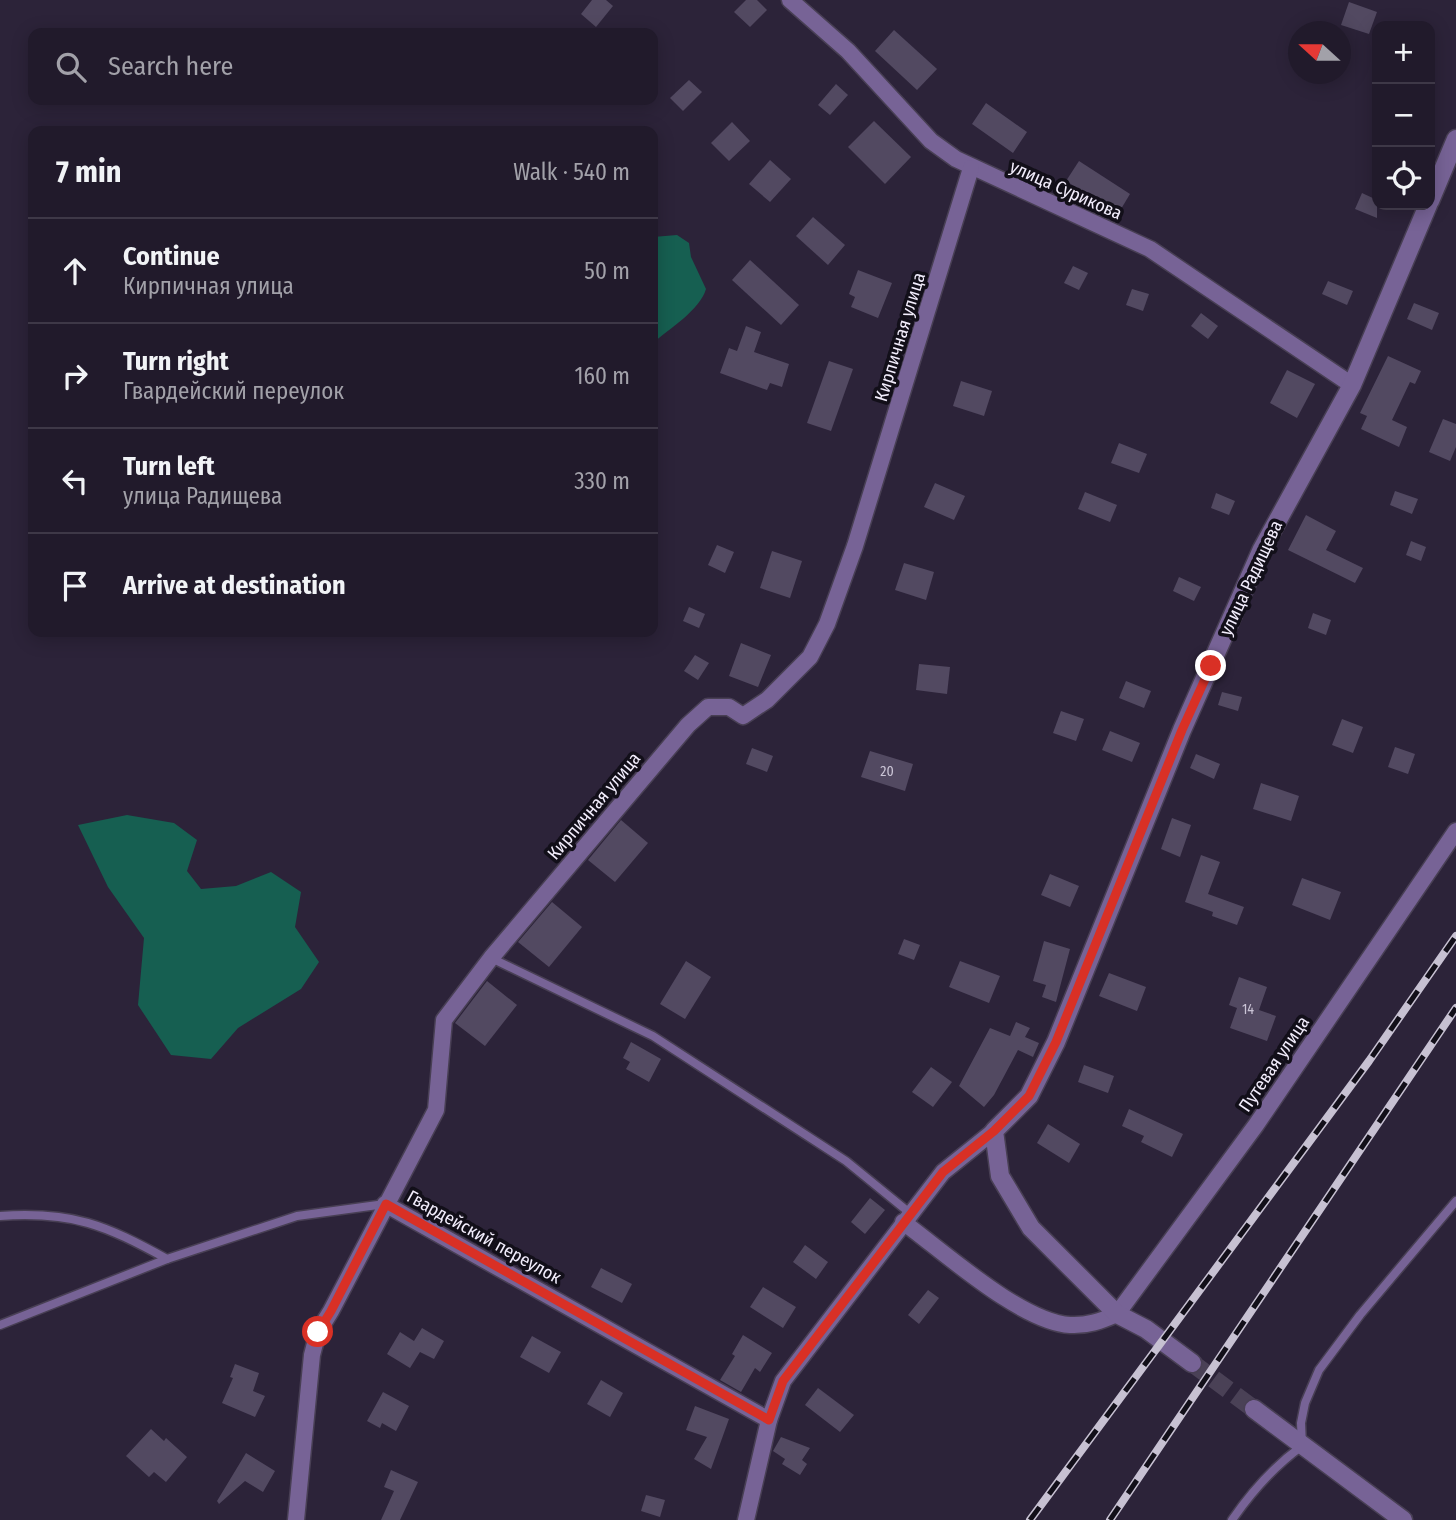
<!DOCTYPE html>
<meta charset="utf-8">
<style>
body{margin:0;font-family:"Fira Sans Condensed",sans-serif;background:#2d2737;color:#f1f3f6}
.controls{position:absolute;right:21px;top:21px;display:grid;overflow:hidden;border-radius:14px;box-shadow:0 4px 18px #0003}
.controls button{width:63px;height:63px;display:grid;place-items:center;padding:0;border:0;border-bottom:2px solid #3e3847;background:#211a2b;color:#f1f3f6;font:35px sans-serif}
.compass{position:absolute;left:1288px;top:21px;width:63px;height:63px;border-radius:50%;background:#211a2b;box-shadow:0 4px 18px #0003;rotate:291deg}
.stop{position:absolute;width:21px;height:21px;margin:-16px;border:5px solid #d93025;border-radius:50%;background:#fff}
.stop.end{background:#d93025;border-color:#fff;box-shadow:0 2px 7px #0008}
.list{margin:0;padding:0;list-style:none}
h2{display:flex;justify-content:space-between;align-items:center;height:91px;margin:0;padding:0 28px;font-size:30px}
h2 small{font-size:23px;font-weight:400;color:#a2a1a9}
.list li{display:grid;grid-template-columns:46px 1fr auto;gap:21px;align-items:center;box-sizing:border-box;height:105px;padding:0 28px;border-top:2px solid #3e3847}
.list b{display:block;font-size:26px;white-space:nowrap}
.list p{margin:0;font-size:23px;white-space:nowrap;color:#a2a1a9}
.list em{font-size:23px;font-style:normal;color:#a2a1a9}
.icon{flex:none;width:38px;height:38px;fill:none;stroke:currentColor;stroke-width:2;stroke-linecap:round;stroke-linejoin:round}
.map{position:relative;flex:none;width:1456px;height:1520px;overflow:hidden}
.search{position:absolute;background:#211a2b;box-shadow:0 4px 18px #0003;left:28px;top:28px;width:630px;height:77px;display:flex;align-items:center;gap:18px;box-sizing:border-box;padding:0 24px;border-radius:14px;color:#a2a1a9;font-size:26px}
.panel{position:absolute;background:#211a2b;box-shadow:0 4px 18px #0003;left:28px;top:126px;width:630px;height:511px;border-radius:14px}
.map>svg:first-child{display:block}
.water{fill:#165f51}
.building{fill:#524961}
.lines{fill:none;stroke-linecap:round;stroke-linejoin:round}
.tertiary-tunnel{stroke:#4a4156;stroke-width:18;stroke-dasharray:18 9;stroke-linecap:butt}
.service-casing{stroke:#483f54;stroke-width:11}
.minor-casing{stroke:#483f54;stroke-width:19}
.tertiary-casing{stroke:#483f54;stroke-width:21}
.service{stroke:#776396;stroke-width:8}
.minor{stroke:#776396;stroke-width:16}
.tertiary{stroke:#776396;stroke-width:18}
.rail-casing{stroke:#c7c1d2;stroke-width:8}
.rail{stroke:#120f19;stroke-width:5;stroke-dasharray:16;stroke-linecap:butt}
.route{stroke:#d93025;stroke-width:9}
.labels{text-anchor:middle;stroke-width:7;stroke-linejoin:round;paint-order:stroke}
.number-label{font-size:14px;fill:#cbc5d6}
.street-label{font-size:18px;fill:#f3eefd;stroke:#120f19}
</style>
<div class="map">
<svg width="1456" height="1520" viewBox="0 0 1456 1520">
<rect width="100%" height="100%" fill="#2c2339"/>
<g class="water">
<path d="M677,235L689,243L691,257L706,289C700,310 669,329 653,343V237Z"/>
<path d="M127,815L174,823L197,840L187,871L201,889L236,886L271,872L301,892L295,927L319,962L301,989L238,1028L211,1059L171,1055L138,1005L144,938L108,887L78,825Z"/>
</g>
<g class="building">
<path d="M592,0H606L613,6L596,27L581,14Z"/>
<path d="M746,0H757L767,10L750,27L734,12Z"/>
<path d="M1349,2L1377,12L1369,34L1341,25Z"/>
<path d="M894,30L937,69L917,90L875,51Z"/>
<path d="M689,80L702,92L683,111L670,98Z"/>
<path d="M836,84L848,95L830,115L818,105Z"/>
<path d="M986,103L1027,132L1013,153L972,124Z"/>
<path d="M874,121L911,157L885,184L848,147Z"/>
<path d="M732,122L750,141L729,161L711,143Z"/>
<path d="M770,160L791,179L770,202L749,184Z"/>
<path d="M1079,161L1130,194L1118,214L1066,181Z"/>
<path d="M1362,193L1377,200V218L1355,209Z"/>
<path d="M813,217L845,245L828,265L796,236Z"/>
<path d="M750,260L799,305L781,325L732,280Z"/>
<path d="M1073,266L1088,273L1079,290L1064,283Z"/>
<path d="M858,270L892,283L878,318L851,307L855,297L849,294Z"/>
<path d="M1328,281L1353,291L1347,305L1322,294Z"/>
<path d="M1132,289L1149,294L1143,311L1126,305Z"/>
<path d="M1414,303L1439,313L1432,330L1407,319Z"/>
<path d="M1201,313L1218,326L1208,339L1191,326Z"/>
<path d="M746,326L761,332L754,352L789,364L782,387L770,383L767,390L720,373L729,348L737,351Z"/>
<path d="M1388,356L1421,371L1415,384L1410,382L1392,420L1407,427L1399,447L1361,429L1367,416L1360,413Z"/>
<path d="M829,361L853,369L831,431L807,423Z"/>
<path d="M1287,370L1315,384L1297,418L1270,403Z"/>
<path d="M961,381L992,391L984,416L953,406Z"/>
<path d="M1443,419L1456,424V447L1450,461L1429,452Z"/>
<path d="M1119,443L1147,454L1139,473L1111,463Z"/>
<path d="M935,483L965,496L954,520L924,507Z"/>
<path d="M1395,491L1418,499L1412,514L1390,505Z"/>
<path d="M1085,492L1117,505L1110,522L1078,509Z"/>
<path d="M1216,493L1235,501L1229,515L1211,508Z"/>
<path d="M1306,515L1336,531L1326,550L1363,568L1355,583L1288,550Z"/>
<path d="M1411,541L1426,547L1421,561L1406,555Z"/>
<path d="M717,545L734,552L725,573L708,565Z"/>
<path d="M772,551L802,561L790,598L760,588Z"/>
<path d="M904,563L934,572L926,600L895,590Z"/>
<path d="M1179,577L1201,587L1194,601L1173,591Z"/>
<path d="M689,607L705,614L699,628L683,621Z"/>
<path d="M1313,613L1331,620L1326,635L1308,628Z"/>
<path d="M741,643L771,655L758,687L729,676Z"/>
<path d="M695,655L709,663L698,680L684,671Z"/>
<path d="M919,664L950,667L947,694L916,690Z"/>
<path d="M1126,681L1151,691L1144,708L1119,698Z"/>
<path d="M1222,692L1242,697L1238,711L1218,705Z"/>
<path d="M1061,711L1084,719L1076,741L1053,733Z"/>
<path d="M1342,719L1363,727L1353,753L1332,745Z"/>
<path d="M1110,731L1140,743L1132,762L1102,750Z"/>
<path d="M1395,747L1415,754L1408,774L1388,767Z"/>
<path d="M752,748L773,756L767,772L746,764Z"/>
<path d="M870,751L913,764L905,791L861,777Z"/>
<path d="M1196,754L1220,764L1214,779L1190,768Z"/>
<path d="M1261,783L1299,796L1291,821L1253,809Z"/>
<path d="M1172,818L1191,825L1180,857L1161,849Z"/>
<path d="M621,820L648,843L615,882L588,860Z"/>
<path d="M1201,855L1220,862L1208,894L1244,907L1237,925L1212,916L1213,912L1185,902Z"/>
<path d="M1050,874L1079,886L1070,907L1041,895Z"/>
<path d="M1302,878L1341,892L1330,920L1292,905Z"/>
<path d="M552,902L582,927L549,967L518,942Z"/>
<path d="M904,939L920,945L914,960L898,954Z"/>
<path d="M1044,941L1070,949L1056,1002L1042,997L1046,985L1033,981Z"/>
<path d="M686,961L711,977L685,1019L660,1004Z"/>
<path d="M960,961L1000,976L989,1003L949,987Z"/>
<path d="M1109,973L1146,987L1137,1011L1099,996Z"/>
<path d="M1239,977L1267,987L1259,1010L1276,1016L1267,1041L1230,1028L1237,1008L1229,1005Z"/>
<path d="M487,981L517,1005L485,1046L455,1023Z"/>
<path d="M1016,1022L1030,1028L1025,1037L1039,1043L1033,1057L1018,1050L994,1095L984,1107L959,1086L990,1028L1010,1036Z"/>
<path d="M631,1042L661,1059L649,1082L626,1069L630,1062L623,1058Z"/>
<path d="M1084,1065L1114,1076L1108,1093L1078,1082Z"/>
<path d="M931,1067L952,1082L933,1107L912,1092Z"/>
<path d="M1129,1109L1183,1134L1172,1157L1141,1142L1144,1136L1122,1126Z"/>
<path d="M1048,1124L1080,1144L1069,1163L1037,1143Z"/>
<path d="M870,1198L885,1210L865,1234L851,1222Z"/>
<path d="M805,1245L828,1262L816,1279L793,1262Z"/>
<path d="M601,1268L632,1284L622,1303L591,1287Z"/>
<path d="M763,1287L796,1307L783,1328L750,1307Z"/>
<path d="M928,1290L939,1298L919,1324L908,1315Z"/>
<path d="M422,1328L444,1341L434,1359L420,1352L410,1368L387,1354L400,1332L414,1341Z"/>
<path d="M743,1335L772,1353L760,1372L755,1368L741,1392L720,1380L735,1356L732,1354Z"/>
<path d="M532,1336L561,1352L549,1373L520,1357Z"/>
<path d="M235,1364L259,1373L253,1391L265,1396L255,1417L222,1403L233,1378L230,1377Z"/>
<path d="M601,1380L623,1393L610,1417L587,1404Z"/>
<path d="M818,1388L854,1415L840,1432L805,1405Z"/>
<path d="M383,1392L409,1406L396,1431L382,1423L380,1428L367,1421Z"/>
<path d="M695,1406L729,1419L711,1469L694,1459L707,1437L686,1430Z"/>
<path d="M151,1429L164,1441L166,1438L187,1457L166,1482L154,1472L149,1477L126,1456Z"/>
<path d="M781,1437L810,1448L802,1460L807,1464L800,1475L782,1464L785,1459L773,1451Z"/>
<path d="M246,1453L275,1471L263,1492L245,1481L219,1504L217,1501Z"/>
<path d="M391,1470L418,1482L400,1520H381L394,1491L384,1487Z"/>
<path d="M646,1495L665,1500L660,1517L641,1511Z"/>
</g>
<g class="lines">
<path class="tertiary-tunnel" d="M1192,1363L1254,1409"/>
<defs>
<g id="service">
<path d="M491,958L653,1036L846,1161L911,1214"/>
<path d="M0,1216C73,1211 105,1225 167,1259L297,1216L385,1204"/>
<path d="M0,1325L167,1259"/>
<path d="M1232,1520C1252,1491 1273,1467 1302,1446L1301,1423L1305,1403L1319,1370L1360,1315L1456,1201"/>
</g>
<g id="minor">
<path d="M790,0L848,51L931,141L956,159L1150,249L1352,385"/>
<path d="M385,1204L769,1420"/>
<path d="M903,1222C944,1252 1021,1322 1070,1325C1087,1326 1101,1321 1117,1314L1256,1125L1456,831"/>
<path d="M296,1520L312,1355L318,1332L331,1311L436,1110L444,1020L491,958L688,725L708,707H729L743,716L767,700L810,657L827,624L855,546L971,168"/>
<path d="M746,1520L769,1420L783,1381L943,1172L994,1131"/>
</g>
<g id="tertiary">
<path d="M1430,201L1456,139"/>
<path d="M1192,1363L1146,1329L1117,1314L1031,1228L1000,1176L994,1131L1029,1096L1056,1042L1182,730L1262,549L1352,385L1428,205"/>
<path d="M1254,1409L1403,1520"/>
</g>
</defs>
<use href="#service" class="service-casing"/>
<use href="#minor" class="minor-casing"/>
<use href="#tertiary" class="tertiary-casing"/>
<use href="#service" class="service"/>
<use href="#minor" class="minor"/>
<use href="#tertiary" class="tertiary"/>
<defs>
<g id="rail">
<path d="M1030,1520L1369,1061L1456,936"/>
<path d="M1110,1520L1456,1008"/>
</g>
</defs>
<use href="#rail" class="rail-casing"/>
<use href="#rail" class="rail"/>
</g>
<g class="lines">
<path class="route" d="M318,1332L331,1311L386,1204L769,1420L783,1381L943,1172L994,1131L1029,1096L1056,1042L1182,730L1211,666"/>
</g>
<g class="labels">
<g class="number-label">
<text x="887" y="776">20</text>
<text x="1248" y="1014">14</text>
</g>
<g class="street-label">
<text transform="translate(1066 190) rotate(24)" y="6">улица Сурикова</text>
<text transform="translate(900 337) rotate(-73)" y="6">Кирпичная улица</text>
<text transform="translate(1251 578) rotate(-65)" y="6">улица Радищева</text>
<text transform="translate(594 806) rotate(-50)" y="6">Кирпичная улица</text>
<text transform="translate(1274 1064) rotate(-56)" y="6">Путевая улица</text>
<text transform="translate(484 1237) rotate(29)" y="6">Гвардейский переулок</text>
</g>
</g>
</svg>
<div class="controls">
<button>+</button>
<button>−</button>
<button><svg class="icon" aria-label="locate" viewBox="0 0 24 24"><circle cx="12" cy="12" r="6"/><path d="M12 2v4M12 18v4M2 12h4M18 12h4"/></svg></button>
</div>
<svg class="compass" viewBox="-18 -18 36 36"><path d="M0-13l5 13h-10z" fill="#e53935"/><path d="M0 13l5-13h-10z" fill="#a2a1a9"/></svg>
<div class="stop" style="left:318px;top:1332px"></div>
<div class="stop end" style="left:1211px;top:666px"></div>
<div class="search"><svg class="icon" aria-label="search" viewBox="0 0 24 24"><circle cx="10" cy="10" r="6"/><path d="M15 15l6 6"/></svg>Search here</div>
<section class="panel">
<h2>7 min<small>Walk · 540 m</small></h2>
<ul class="list">
<li><svg class="icon" aria-label="ahead" viewBox="0 0 24 24"><path d="M12 20V5M6 11l6-6 6 6"/></svg><div><b>Continue</b><p>Кирпичная улица</p></div><em>50 m</em></li>
<li><svg class="icon" aria-label="right" viewBox="0 0 24 24"><path d="M7 20v-9h11M14 6l5 5-5 5"/></svg><div><b>Turn right</b><p>Гвардейский переулок</p></div><em>160 m</em></li>
<li><svg class="icon" aria-label="left" viewBox="0 0 24 24"><path d="M17 20v-9H6M10 6l-5 5 5 5"/></svg><div><b>Turn left</b><p>улица Радищева</p></div><em>330 m</em></li>
<li><svg class="icon" aria-label="arrive" viewBox="0 0 24 24"><path d="M6 21V4h12l-3 4 3 4H6"/></svg><div><b>Arrive at destination</b></div></li>
</ul>
</section>
</div>
